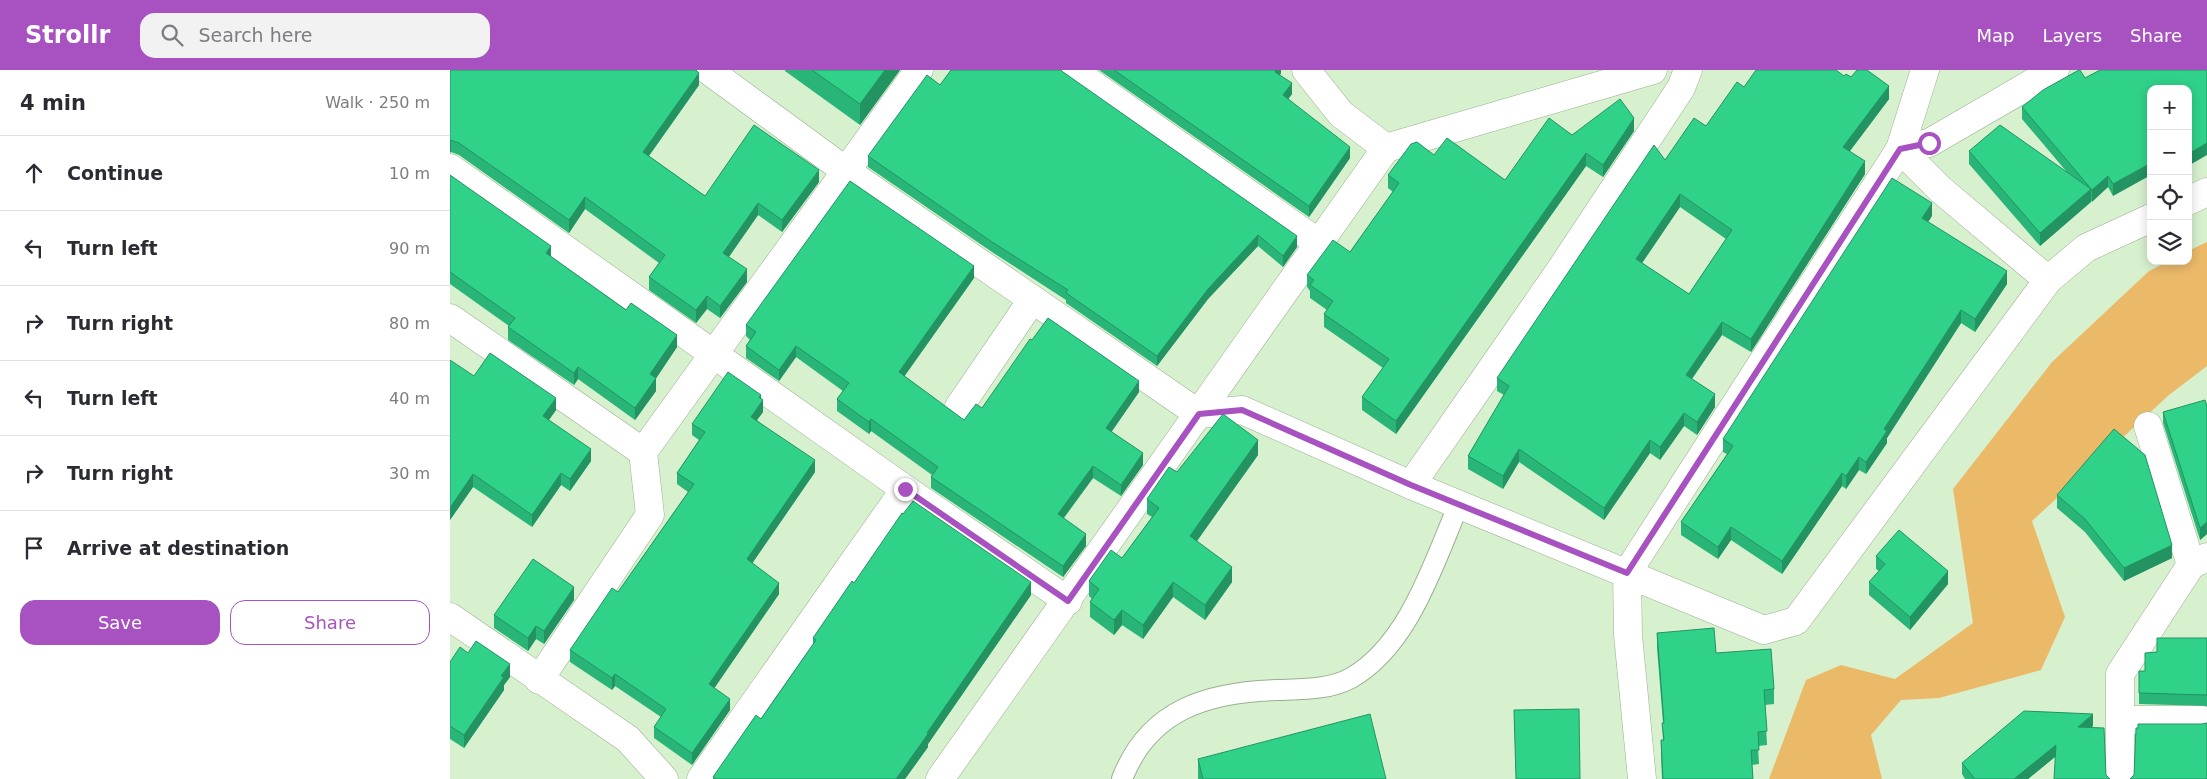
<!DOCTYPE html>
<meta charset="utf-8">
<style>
body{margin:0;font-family:"DejaVu Sans",sans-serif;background:#f2f2f3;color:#2b2b33}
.controls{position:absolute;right:15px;top:15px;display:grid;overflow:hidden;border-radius:10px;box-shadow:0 2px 12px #0003}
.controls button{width:45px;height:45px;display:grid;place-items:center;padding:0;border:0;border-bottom:1px solid #e1e1e2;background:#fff;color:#2b2b33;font:25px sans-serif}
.stop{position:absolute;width:15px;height:15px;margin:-11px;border:4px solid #a752c0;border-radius:50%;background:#fff}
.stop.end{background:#a752c0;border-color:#fff;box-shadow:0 1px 5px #0008}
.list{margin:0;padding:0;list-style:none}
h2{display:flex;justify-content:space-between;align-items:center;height:65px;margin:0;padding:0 20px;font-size:21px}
h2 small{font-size:16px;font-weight:400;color:#7c7c81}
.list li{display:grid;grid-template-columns:32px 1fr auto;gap:15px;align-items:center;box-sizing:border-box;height:75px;padding:0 20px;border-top:1px solid #e1e1e2}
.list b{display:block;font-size:19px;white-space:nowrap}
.list em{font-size:16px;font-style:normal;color:#7c7c81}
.actions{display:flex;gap:10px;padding:15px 20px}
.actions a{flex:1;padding:11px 0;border:1px solid #a752c0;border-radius:15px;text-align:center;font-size:18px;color:#a752c0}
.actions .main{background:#a752c0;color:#fff}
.icon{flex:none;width:28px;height:28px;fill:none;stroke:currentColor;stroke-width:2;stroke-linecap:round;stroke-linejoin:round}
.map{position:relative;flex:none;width:1757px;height:709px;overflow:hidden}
header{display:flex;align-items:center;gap:30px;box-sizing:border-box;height:70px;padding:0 25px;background:#a752c0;color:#fff}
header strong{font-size:24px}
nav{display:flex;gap:28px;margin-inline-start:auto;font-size:18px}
.search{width:350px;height:45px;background:#f2f2f3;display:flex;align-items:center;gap:12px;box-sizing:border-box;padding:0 18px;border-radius:15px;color:#7c7c81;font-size:19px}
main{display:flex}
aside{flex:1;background:#fff}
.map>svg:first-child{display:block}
.green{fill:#ebba69}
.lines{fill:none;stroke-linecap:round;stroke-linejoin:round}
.lane-casing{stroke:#98b090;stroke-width:22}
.street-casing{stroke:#98b090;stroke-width:29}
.lane{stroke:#fff;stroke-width:20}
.street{stroke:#fff;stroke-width:28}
.wall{fill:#29b577;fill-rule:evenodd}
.shaded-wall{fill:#229361}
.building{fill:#30d28a;stroke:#229361;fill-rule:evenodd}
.route{stroke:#a752c0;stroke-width:6}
</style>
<header>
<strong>Strollr</strong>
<div class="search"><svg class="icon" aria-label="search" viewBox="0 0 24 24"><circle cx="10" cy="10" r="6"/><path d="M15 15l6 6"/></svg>Search here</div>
<nav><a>Map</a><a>Layers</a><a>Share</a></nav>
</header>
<main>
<aside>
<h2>4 min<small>Walk · 250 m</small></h2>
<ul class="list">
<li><svg class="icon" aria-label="ahead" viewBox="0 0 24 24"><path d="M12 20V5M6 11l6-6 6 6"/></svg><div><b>Continue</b></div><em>10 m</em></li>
<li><svg class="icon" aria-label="left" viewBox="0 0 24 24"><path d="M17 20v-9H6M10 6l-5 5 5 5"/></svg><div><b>Turn left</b></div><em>90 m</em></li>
<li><svg class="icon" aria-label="right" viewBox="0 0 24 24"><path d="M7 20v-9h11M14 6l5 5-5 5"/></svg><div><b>Turn right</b></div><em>80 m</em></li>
<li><svg class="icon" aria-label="left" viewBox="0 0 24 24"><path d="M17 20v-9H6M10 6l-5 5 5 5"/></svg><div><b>Turn left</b></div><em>40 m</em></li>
<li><svg class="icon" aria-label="right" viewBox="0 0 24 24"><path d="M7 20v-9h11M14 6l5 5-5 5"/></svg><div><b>Turn right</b></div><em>30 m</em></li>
<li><svg class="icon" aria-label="arrive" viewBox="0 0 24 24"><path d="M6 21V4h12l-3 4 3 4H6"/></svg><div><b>Arrive at destination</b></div></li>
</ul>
<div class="actions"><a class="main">Save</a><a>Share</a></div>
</aside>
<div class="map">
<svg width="1757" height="709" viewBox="0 0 1757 709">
<rect width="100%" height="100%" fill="#d7f1cf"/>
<path class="green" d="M1757,172V296L1719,325L1582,451L1615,547L1591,600L1489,628L1451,630L1421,665L1432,709H1319L1356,610L1391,595L1445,609L1523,553L1503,419L1602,292L1699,201L1719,191H1738V181Z"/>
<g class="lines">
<defs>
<path id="lane" d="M672,709C699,639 758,622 827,620C851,619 880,620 901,608C959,575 984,492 1009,434"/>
<g id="street">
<path d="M258,0L396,101L749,344L792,340L961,415L1314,560L1346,551L1598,210L1636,178L1701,148"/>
<path d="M622,0L870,174"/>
<path d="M856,0L891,44L936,78"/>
<path d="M1450,79L1490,119L1598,210"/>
<path d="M1450,79L1479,73L1605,0"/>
<path d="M0,98L455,419L618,531"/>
<path d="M1738,131L1757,122"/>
<path d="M0,248L193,382"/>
<path d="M509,337L582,230"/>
<path d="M1698,356L1741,495"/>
<path d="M961,415L1109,202L1231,18L1238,0"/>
<path d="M0,547L178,669L214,709"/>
<path d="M89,610L200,445L193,382L469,0"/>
<path d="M1671,650H1752"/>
<path d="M251,709L455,419"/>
<path d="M490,709L936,78L1203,0"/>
<path d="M1192,709L1178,565L1177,503L1450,79L1475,0"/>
<path d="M1670,709V604L1741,495L1757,487"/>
</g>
</defs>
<use href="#lane" class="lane-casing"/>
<use href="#street" class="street-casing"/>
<use href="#lane" class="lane"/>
<use href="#street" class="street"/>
</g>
<g class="wall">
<path d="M0,0L249,15L199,86L255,126L369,112L332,162L308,145L279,187L297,212L270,248L257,239L246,253L199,220V207L209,193L135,139L119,163L9,85L1,82Z"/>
<path d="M335,0H450L410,55L335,1Z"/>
<path d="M649,0H831V3L830,5L842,24L838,29L900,88L859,147Z"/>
<path d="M613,2L847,177L833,197L808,176L758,229L707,296L616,233V230L542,182L418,97V86L490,15Z"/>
<path d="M1394,6L1401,7L1439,29L1400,81L1415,104L1301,282L1272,265L1242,309L1265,337L1247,365L1234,356L1210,390L1200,383L1154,450L1069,392L1053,419L1018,399V386L1054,325L1047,321V308L1215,90L1256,56L1294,17ZM1230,137L1276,169L1239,224L1192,193Z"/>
<path d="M1635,8L1738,19L1663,126L1658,117L1590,176L1519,94V81L1616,101L1572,49V37Z"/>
<path d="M1184,61L1153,107L1136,96L946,364L912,340V327L933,298L874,257V244L877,240L860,228V221L857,217V205L900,182L943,122L938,118V105L984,85L1055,110Z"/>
<path d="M0,105L101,187L227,277L206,308V321L185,350L128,309L124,315L58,270V257L59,256L0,214Z"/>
<path d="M1482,146L1478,152L1557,214L1525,262L1511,253L1437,368V373L1416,404L1409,400L1396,419L1392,416L1332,504L1281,470L1268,489L1231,465V452L1277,384L1273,382V369Z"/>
<path d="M524,208L454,306L514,350L532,338L689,322L661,362L693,395L671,426L643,408L614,448L636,476L613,507L481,418V407L482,405L421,361L419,364L387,341V329L393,321L346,287L329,311L296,288V276L300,270L296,266V255Z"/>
<path d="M24,306L106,340L99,350L141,391L120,421L111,415L82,457L23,417L0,450Z"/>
<path d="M311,329L313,342L307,350L365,402L302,493L329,524L264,618L280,640L242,695L204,668V657L211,647L165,616L162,620L120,592V580L168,522L238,422L227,414V403L249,370L242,365V354Z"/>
<path d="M1757,336V464L1750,470L1713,353V342Z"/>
<path d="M808,385L746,471L782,512L755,550L723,527L693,569L672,555L664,565L640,547V532L642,529L639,526V511L672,488L702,447L697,444V429L727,402Z"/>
<path d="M1607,425L1722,488L1674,511L1635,462L1607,438Z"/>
<path d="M1426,486L1498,514L1460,560L1419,525V512L1429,501L1426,499Z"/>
<path d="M404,513L581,525L478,674V677L455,709H263V707L311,649L363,575V568Z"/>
<path d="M124,530L94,574L86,569L78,581L44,558V545Z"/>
<path d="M1207,563L1266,583L1324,619V634L1315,635L1317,675L1308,676L1309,694L1302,695L1303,709H1212L1211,685V670H1213L1212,653H1213L1207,578Z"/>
<path d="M1757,568V636L1689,634V601H1695L1707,582Z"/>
<path d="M18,583L60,607L54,615V620L14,678L0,669V592Z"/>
<path d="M1643,656L1578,709H1515L1512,704V693Z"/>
<path d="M748,689L936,709H748Z"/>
</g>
<g class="shaded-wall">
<path d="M435,0H450L410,55V34Z"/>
<path d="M826,0H831V3L825,13V2Z"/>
<path d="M249,3V15L193,94V82Z"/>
<path d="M842,13V24L833,36V25Z"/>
<path d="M1439,16V29L1393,90V77Z"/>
<path d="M1184,48V61L1153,107V95Z"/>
<path d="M0,70H1V82L0,83Z"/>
<path d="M1757,73V85L1738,96V84Z"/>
<path d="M900,77V88L859,147V136Z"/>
<path d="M1136,83V96L946,364V351Z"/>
<path d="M1415,91V104L1301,282V269Z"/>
<path d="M1701,93V105L1663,126V114Z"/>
<path d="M369,100V112L332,162V150Z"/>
<path d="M1658,106V117L1642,132V120Z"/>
<path d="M1641,119V132L1590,176V163Z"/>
<path d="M1230,124V137L1186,202V189Z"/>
<path d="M135,127V139L119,163V150Z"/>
<path d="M308,133V145L273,195V183Z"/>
<path d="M1482,133V146L1472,161V148Z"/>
<path d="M808,165V176L758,229L707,296V286L758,219Z"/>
<path d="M847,166V177L833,197V186Z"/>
<path d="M101,176V188L96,183Z"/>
<path d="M524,196V208L449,314V302Z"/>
<path d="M297,199V212L270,248V236Z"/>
<path d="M1557,201V214L1525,262V249Z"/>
<path d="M257,226V239L246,253V240Z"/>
<path d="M1511,240V253L1437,368V373L1416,404V392L1434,359Z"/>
<path d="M1272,252V265L1236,317V305Z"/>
<path d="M227,265V277L203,313L206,308V321L185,350V338L200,304Z"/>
<path d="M346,276V287L329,311V300Z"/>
<path d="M128,297V309L124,315V303Z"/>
<path d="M689,311V322L656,370V358Z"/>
<path d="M1265,324V337L1247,365V352Z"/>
<path d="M311,325V333L313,330V342L301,358V347L309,327Z"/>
<path d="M106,328V340L93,358V346Z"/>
<path d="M1234,343V356L1210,390V377Z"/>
<path d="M421,349V361L419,364V352Z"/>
<path d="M808,370V385L740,481V466Z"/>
<path d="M1200,370V383L1154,450V438Z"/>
<path d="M141,379V391L120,421V409Z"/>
<path d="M1069,379V392L1053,419V406Z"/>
<path d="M693,383V395L671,426V415Z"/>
<path d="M1409,387V400L1396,419V406Z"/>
<path d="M365,390V402L297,501V489Z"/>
<path d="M643,396V408L608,455V444Z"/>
<path d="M111,403V415L82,457V445Z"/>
<path d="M1392,403V416L1332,504V491Z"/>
<path d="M23,404V417L0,450V438Z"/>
<path d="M1757,452V464L1750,470V458Z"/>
<path d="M1281,457V470L1268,489V477Z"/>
<path d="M636,464V476L613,507V496Z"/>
<path d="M1722,475V488L1674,511V498Z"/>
<path d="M782,497V512L755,550V535Z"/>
<path d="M1498,501V514L1460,560V547Z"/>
<path d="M581,512V525L478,674V677L455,709H446L477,663Z"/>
<path d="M723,512V527L693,569V555Z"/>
<path d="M329,513V524L259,626V614Z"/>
<path d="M124,517V530L94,574V561Z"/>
<path d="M672,540V555L664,565V550Z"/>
<path d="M86,556V569L78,581V568Z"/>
<path d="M60,594V607L54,615V620L14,678V665L51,606Z"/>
<path d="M165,604V616L162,620V608Z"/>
<path d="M280,629V640L242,695V683Z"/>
<path d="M1643,644V656L1628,668V657Z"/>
<path d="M1606,675V686L1578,709H1564Z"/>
</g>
<g class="building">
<path d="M0,0H246L249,3L193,82L255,126L304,55L369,100L332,150L308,133L273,183L297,199L270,236L257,226L246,240L199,207L215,185L135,127L119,150L9,73L0,70Z"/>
<path d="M362,0H435L410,34Z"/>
<path d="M501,0H611L613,2L847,166L833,186L808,165L758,219L707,286L616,223L618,220L542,172L418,86L477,5L490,15Z"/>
<path d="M664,0H826L825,2L842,13L833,25L900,77L859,136Z"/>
<path d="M1306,0H1386L1394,6L1396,4L1401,7L1407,0H1417L1439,16L1393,77L1415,91L1301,269L1272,252L1236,305L1265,324L1247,352L1234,343L1210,377L1200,370L1154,438L1069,379L1053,406L1018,386L1059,316L1047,308L1204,75L1215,90L1244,48L1256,56L1287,12L1294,17ZM1230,124L1282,160L1239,224L1186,189Z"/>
<path d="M1629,0H1630L1635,8L1650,0H1757V73L1738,84V19H1701V93L1663,114L1658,106L1642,120L1572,37L1593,20Z"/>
<path d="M1170,29L1184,48L1153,95L1136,83L946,351L912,327L939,289L874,244L883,231L860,215L864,210L857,205L883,170L900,182L949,113L938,105L961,74L967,72L984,85L997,68L1055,110L1099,48L1122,65Z"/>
<path d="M1550,55L1641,119L1590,163L1519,81Z"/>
<path d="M0,105L101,176L96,183L176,240L181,233L227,265L200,304L206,308L185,338L128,297L124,303L58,257L65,248L0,202Z"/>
<path d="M1442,108L1482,133L1472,148L1557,201L1525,249L1511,240L1434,359L1437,361L1416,392L1409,387L1396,406L1392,403L1332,491L1281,457L1268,477L1231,452L1283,376L1273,369Z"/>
<path d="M400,111L524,196L449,302L514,350L526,334L532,338L580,269L582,270L598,248L689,311L656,358L693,383L671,415L643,396L608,444L636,464L613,496L481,407L488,397L421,349L419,352L387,329L399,313L346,276L329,300L296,276L306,262L296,255Z"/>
<path d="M40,283L106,328L93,346L141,379L120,409L111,403L82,445L23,404L0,438V290L24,306Z"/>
<path d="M278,302L311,325L309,327L313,330L301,347L365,390L297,489L329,513L259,614L280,629L242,683L204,657L216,639L165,604L162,608L120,580L162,518L168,522L244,414L227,403L255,362L242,354Z"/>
<path d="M1755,330L1757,336V452L1750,458L1713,342Z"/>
<path d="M773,344L808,370L740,466L782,497L755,535L723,512L693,555L672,540L664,550L640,532L649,519L639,511L661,480L672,488L709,438L697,429L719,397L727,402Z"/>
<path d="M1664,359L1695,385L1722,475L1674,498L1635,449L1607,425Z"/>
<path d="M463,431L581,512L477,663L478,664L446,709H266L263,707L306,645L311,649L366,570L363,568L402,511L404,513L452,443L453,444Z"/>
<path d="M1449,460L1498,501L1460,547L1419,512L1435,494L1426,486Z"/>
<path d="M83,489L124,517L94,561L86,556L78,568L44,545Z"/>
<path d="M1264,558L1266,583L1321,579L1324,619L1314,620L1317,661L1308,662L1309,680H1301L1303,709H1213L1211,670H1214L1212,653H1214L1207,563Z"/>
<path d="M1707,568H1757V625L1689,623V601H1695V583L1707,582Z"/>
<path d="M26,571L60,594L51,606L54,607L14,665L0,656V592L10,577L18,583Z"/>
<path d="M1129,639L1130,709H1066L1064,640Z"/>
<path d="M1574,641L1643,644L1628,657L1654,658L1656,705L1660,709H1604L1606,675L1564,709H1525L1512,693Z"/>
<path d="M920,644L936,709H753L748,689Z"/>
<path d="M1757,653V709H1680L1684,705L1686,658H1688V654H1752Z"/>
</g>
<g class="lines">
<path class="route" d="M455,419L618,531L749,344L792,340L961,415L1177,503L1450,79L1479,73"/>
</g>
</svg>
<div class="controls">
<button>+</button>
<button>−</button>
<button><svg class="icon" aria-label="locate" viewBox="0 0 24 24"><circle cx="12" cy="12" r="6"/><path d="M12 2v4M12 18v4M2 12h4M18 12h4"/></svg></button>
<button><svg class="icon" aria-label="layers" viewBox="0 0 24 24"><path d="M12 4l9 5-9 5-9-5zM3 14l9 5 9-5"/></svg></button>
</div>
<div class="stop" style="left:1479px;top:73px"></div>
<div class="stop end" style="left:455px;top:419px"></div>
</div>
</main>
